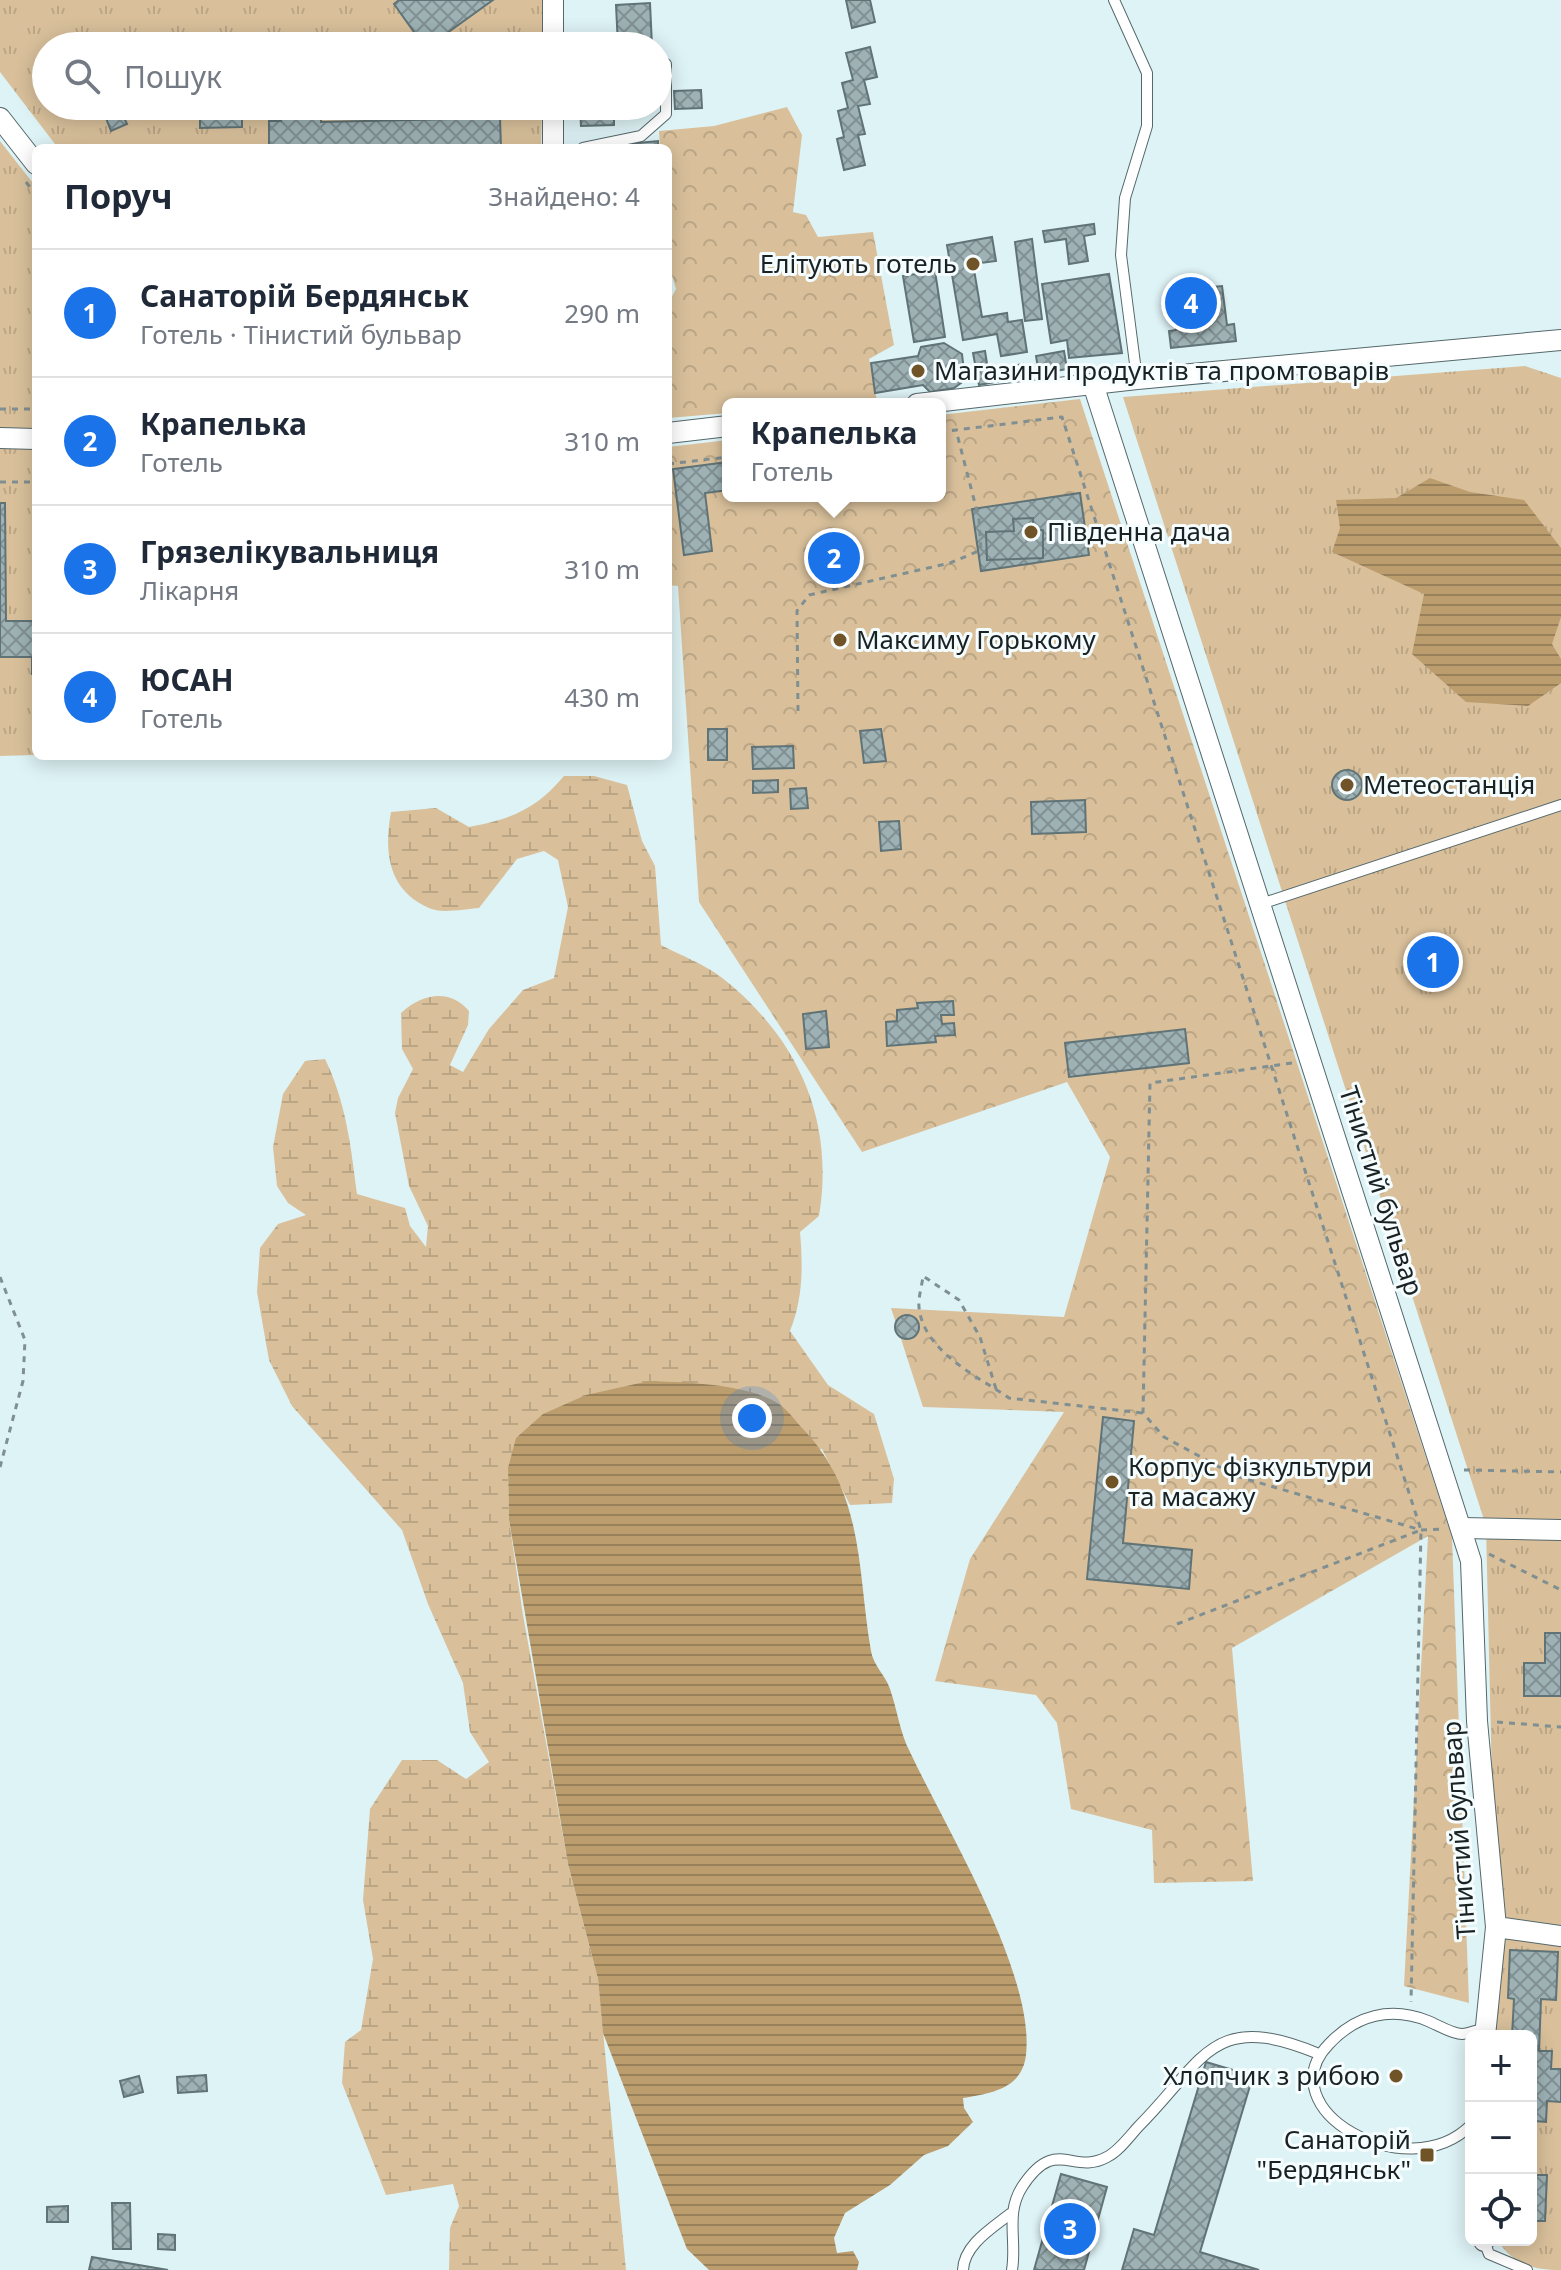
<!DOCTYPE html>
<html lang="uk">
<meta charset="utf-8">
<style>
body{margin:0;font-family:"Noto Sans",sans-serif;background:#f2f2f3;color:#1f2937}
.controls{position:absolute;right:24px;bottom:24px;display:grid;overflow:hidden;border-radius:12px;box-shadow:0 4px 20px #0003}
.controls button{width:72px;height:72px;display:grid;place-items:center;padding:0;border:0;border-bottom:2px solid #e0e1e3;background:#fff;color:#1f2937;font:40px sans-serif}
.you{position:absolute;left:752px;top:1418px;width:28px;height:28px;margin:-20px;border:6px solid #fff;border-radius:50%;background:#1a73e8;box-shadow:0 0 0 12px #1a73e833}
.badge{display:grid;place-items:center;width:52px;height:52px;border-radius:50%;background:#1a73e8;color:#fff;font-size:26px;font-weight:700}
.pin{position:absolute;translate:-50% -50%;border:4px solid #fff;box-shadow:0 2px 8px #0006}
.popup{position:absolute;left:722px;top:398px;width:224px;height:104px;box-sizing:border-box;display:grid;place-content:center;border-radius:12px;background:#fff;filter:drop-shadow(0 2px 6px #0005);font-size:26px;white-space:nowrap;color:#747a83}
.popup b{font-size:30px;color:#1f2937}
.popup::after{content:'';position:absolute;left:50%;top:100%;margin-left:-16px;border:16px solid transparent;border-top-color:#fff}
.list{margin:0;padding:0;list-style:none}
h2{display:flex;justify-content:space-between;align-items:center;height:104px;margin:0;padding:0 32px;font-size:34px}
h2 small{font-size:26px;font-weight:400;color:#747a83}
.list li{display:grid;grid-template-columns:52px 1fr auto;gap:24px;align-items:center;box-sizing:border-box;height:128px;padding:0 32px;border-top:2px solid #e0e1e3}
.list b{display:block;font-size:30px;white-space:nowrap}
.list p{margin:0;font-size:26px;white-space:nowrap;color:#747a83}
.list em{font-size:26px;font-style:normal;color:#747a83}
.icon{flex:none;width:44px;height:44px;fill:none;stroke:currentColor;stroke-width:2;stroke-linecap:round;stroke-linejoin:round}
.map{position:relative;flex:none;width:1561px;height:2270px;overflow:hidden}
.search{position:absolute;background:#fff;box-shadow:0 4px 20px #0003;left:32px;top:32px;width:640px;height:88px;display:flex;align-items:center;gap:20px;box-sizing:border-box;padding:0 28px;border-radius:44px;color:#747a83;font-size:30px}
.panel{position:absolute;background:#fff;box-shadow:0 4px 20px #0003;left:32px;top:144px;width:640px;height:616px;border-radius:12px}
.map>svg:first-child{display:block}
.grass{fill:url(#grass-tufts)}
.forest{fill:url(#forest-crowns)}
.wetland{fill:url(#wetland-marsh)}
.water{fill:url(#water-rules)}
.building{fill:url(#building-cross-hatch);stroke:#607376;stroke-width:2}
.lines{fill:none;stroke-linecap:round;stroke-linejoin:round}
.lane-casing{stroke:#55686b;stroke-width:12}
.street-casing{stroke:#55686b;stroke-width:22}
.path{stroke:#808f91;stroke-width:3;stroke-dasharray:6 6;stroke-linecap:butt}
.lane{stroke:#fff;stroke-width:10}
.street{stroke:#fff;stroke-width:20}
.poi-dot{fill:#705427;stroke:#f5fdff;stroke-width:3}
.labels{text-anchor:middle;stroke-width:6;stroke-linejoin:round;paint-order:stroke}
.poi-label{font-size:26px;fill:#1a2223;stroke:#f5fdff;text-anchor:start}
.street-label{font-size:26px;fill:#1a2223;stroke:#f5fdff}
</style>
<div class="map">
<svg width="1561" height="2270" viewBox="0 0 1561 2270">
<defs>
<pattern id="grass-tufts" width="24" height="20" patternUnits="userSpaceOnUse" patternTransform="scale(2)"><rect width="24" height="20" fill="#d9c09b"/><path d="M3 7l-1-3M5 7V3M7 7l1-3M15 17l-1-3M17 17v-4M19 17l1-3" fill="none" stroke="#baa585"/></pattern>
<pattern id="forest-crowns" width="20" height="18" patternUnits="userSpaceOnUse" patternTransform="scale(2)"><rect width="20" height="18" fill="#d9c09b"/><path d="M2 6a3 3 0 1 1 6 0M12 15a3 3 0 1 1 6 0" fill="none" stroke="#baa585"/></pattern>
<pattern id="wetland-marsh" width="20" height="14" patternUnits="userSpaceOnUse" patternTransform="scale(2)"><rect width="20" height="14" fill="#d9c09b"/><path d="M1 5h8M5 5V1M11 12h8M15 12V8" fill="none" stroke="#baa585"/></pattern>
<pattern id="water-rules" width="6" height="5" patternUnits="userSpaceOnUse" patternTransform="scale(2)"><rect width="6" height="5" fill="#bb9d6e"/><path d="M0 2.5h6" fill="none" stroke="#97805a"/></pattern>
<pattern id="building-cross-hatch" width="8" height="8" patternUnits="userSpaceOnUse" patternTransform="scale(2)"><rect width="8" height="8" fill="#9eb2b5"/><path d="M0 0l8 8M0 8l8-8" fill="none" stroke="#809093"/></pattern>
</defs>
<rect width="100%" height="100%" fill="#def3f6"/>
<g class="grass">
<path d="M0,0H542V46H46V106H542L541,148H58L0,72Z"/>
<path d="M0,141L36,187V755L0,756Z"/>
<path d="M1525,366L1561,378V2270C1532,2270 1513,2264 1497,2240H1531V2036H1491L1495,1909L1486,1526L1123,397Z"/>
</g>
<g class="forest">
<path d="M787,107L802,135L793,212L806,215L818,237L873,232L894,345L869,359L877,401L728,404V413L668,418V304L676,289L668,262V148H660L659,131L714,126Z"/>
<path d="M1080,399L1452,1537L1469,2003L1404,1986L1428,1536L1232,1648L1253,1881L1154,1883L1152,1830L1071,1809L1057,1723L1036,1695L935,1681L970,1559L1064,1412L923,1407L891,1308L1064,1317L1110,1157L1067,1082L862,1152L699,902L678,586L668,585V447L728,440V496H940V415Z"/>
</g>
<path class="wetland" d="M564,776H594L627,785L642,841L655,866L661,945C680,955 704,964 721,977C798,1037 835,1120 819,1216L800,1232C803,1266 803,1299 790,1331L828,1385L874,1414L894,1479L892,1503L850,1505L822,1449L508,1468L509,1520L523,1615L568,1864L598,1979L626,2270H449L450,2228L459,2206L453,2184L386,2195L342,2083L345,2042L361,2030L373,1959L363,1900L370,1809L402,1760H437L466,1779L489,1762L470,1732L463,1683L428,1604L402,1530L292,1406L269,1360L257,1292L260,1248L278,1224L306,1215L288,1203L277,1186L273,1147L283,1094L305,1061L325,1059C346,1102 351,1147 357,1194L405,1208L410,1226L426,1247L428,1226L409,1186L395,1113L398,1098L413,1069L402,1049L401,1013C422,994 449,988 469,1011L468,1025L450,1065L463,1072L489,1029L523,990L554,978L568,907L558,860L544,851L517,859L479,908C465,909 441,914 429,908C387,890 384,850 391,812L436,808L469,827C512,819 536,809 564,776Z"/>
<g class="water">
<path d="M1430,478L1470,492L1524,500L1561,548V617L1552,644L1561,659V683L1528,706L1466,702L1412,654L1424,594L1332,552L1340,528L1336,500L1396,498Z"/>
<path d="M649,1381C684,1382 749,1384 779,1404C788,1410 796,1422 804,1430C865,1495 857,1570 871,1651C873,1665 886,1676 890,1689C897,1709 900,1733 910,1752C946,1829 1035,1973 1026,2055C1022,2089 991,2093 963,2098L964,2108L973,2122L948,2146L924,2155L890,2185L845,2213L834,2238L837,2253L853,2251L859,2262L857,2270H709L687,2249L603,2033L598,1979L568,1864L509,1520L508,1468L516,1438L543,1414L586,1395Z"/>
</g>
<g class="building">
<path d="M399,0H493L429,46H424L394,4Z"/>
<path d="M846,0H870L875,22L852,28Z"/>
<path d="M650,3L652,46H618L616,5Z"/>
<path d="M870,47L877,77L864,80L870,104L858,106L865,134L858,135L865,165L844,170L837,139L844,137L838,111L848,108L842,83L853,80L846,53Z"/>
<path d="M701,90L702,108L675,109L674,91Z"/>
<path d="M119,106L127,124L111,131L104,113Z"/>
<path d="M200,106H242V127L200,128Z"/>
<path d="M281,106H321V122L500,118L501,148H269V121H281Z"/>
<path d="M580,106H614V125L581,126Z"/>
<path d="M658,141V148H627V144Z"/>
<path d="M1094,224L1095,234L1084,236L1088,261L1069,264L1066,239L1045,242L1043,231Z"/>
<path d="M992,237L996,261L973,264L982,317L1007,313L1008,322L1022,320L1027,352L1001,356L997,334L963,340L947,245Z"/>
<path d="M1032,239L1042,319L1025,321L1015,242Z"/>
<path d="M935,271L945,337L914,342L903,276Z"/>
<path d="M1109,274L1122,353L1069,358L1067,340L1051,343L1042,284Z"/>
<path d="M1222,286L1227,325L1234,324L1236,341L1171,348L1169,331L1176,330L1172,291Z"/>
<path d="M944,343L962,354L965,380L954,388L930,392L923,385L875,393L871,363L918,356L921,347Z"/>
<path d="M985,351L988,370L1023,364L1026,376L979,385L973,353Z"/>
<path d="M1064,351L1067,369L1039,374L1036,356Z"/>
<path d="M728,462V490L705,493L712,551L684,555L673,469Z"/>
<path d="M1080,493L1089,555L981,571L972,509Z"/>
<path d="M0,503H5L6,621H36V674H32V657H0Z"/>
<path d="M1033,518V531L1043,530V558L987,560L986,532L1014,531L1013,519Z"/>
<path d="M857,541L859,573L814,575L812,543Z"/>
<rect x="708" y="729" width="19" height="31"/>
<path d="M881,729L886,761L864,763L860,731Z"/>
<path d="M793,746L794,768L753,769L752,747Z"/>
<circle cx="1347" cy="785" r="15"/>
<path d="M778,780V792L753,793V781Z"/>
<path d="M806,788L808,808L791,809L790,789Z"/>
<path d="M1085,800L1086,832L1032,834L1031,802Z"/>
<path d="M899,821L901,849L881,851L879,822Z"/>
<path d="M953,1001L954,1015H941L942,1024L954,1023L955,1035L935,1036L936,1042L887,1046L886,1022L897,1021V1010L918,1008L917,1003Z"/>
<path d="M826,1011L829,1047L806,1049L803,1014Z"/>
<path d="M1185,1029L1189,1063L1069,1077L1065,1043Z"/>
<circle cx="907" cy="1327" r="12"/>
<path d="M1103,1417L1134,1421L1123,1543L1192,1550L1189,1589L1087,1579Z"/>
<path d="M1545,1633H1561V1696H1524V1663H1545Z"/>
<path d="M1510,1950L1558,1952L1556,2000L1541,1999L1539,2051H1552L1551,2069H1561V2102L1547,2101L1546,2122L1535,2121L1533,2175H1547L1545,2221H1531V2036H1512L1514,1999L1508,1998Z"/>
<path d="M1206,2062L1253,2076L1200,2252L1259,2270H1122L1134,2229L1154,2235Z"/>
<path d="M206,2075L207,2091L178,2093L177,2077Z"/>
<path d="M139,2076L143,2092L124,2097L120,2081Z"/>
<path d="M1061,2174L1107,2187L1084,2270H1034Z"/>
<path d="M112,2203H130L131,2249H113Z"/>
<path d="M68,2206V2222H47V2207Z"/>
<path d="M158,2234L175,2235V2250L158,2249Z"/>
<path d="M92,2257L168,2270H89Z"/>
</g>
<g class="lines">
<defs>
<g id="lane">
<path d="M1114,0L1147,73V126L1125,198L1121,255L1137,379"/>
<path d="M583,148L641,136L666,114V64"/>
<path d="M1261,904L1561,805"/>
<path d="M1471,2125C1407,2189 1266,2109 1329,2044C1356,2015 1391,2006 1428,2021C1438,2025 1452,2034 1462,2034C1470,2033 1478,2030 1486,2028"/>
<path d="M1484,2241L1489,2254L1527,2270"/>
<path d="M963,2270C964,2245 991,2229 1010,2214"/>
<path d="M1012,2270C1017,2240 1005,2214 1022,2187C1056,2135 1072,2176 1107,2157C1119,2151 1129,2137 1138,2127C1205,2060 1211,2009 1319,2054"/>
</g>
<g id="street">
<path d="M553,0V46"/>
<path d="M553,106V148"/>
<path d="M0,118L36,164"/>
<path d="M1093,384L1471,1561L1477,1721L1496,1927L1485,2036"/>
<path d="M917,404L1137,379L1561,340"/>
<path d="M668,433L728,426"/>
<path d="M0,438L36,439"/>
<path d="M1462,1528L1561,1530"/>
<path d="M1496,1927L1561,1936"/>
<path d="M1484,2240V2241"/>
</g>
</defs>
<use href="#lane" class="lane-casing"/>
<use href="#street" class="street-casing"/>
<g class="path">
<path d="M26,182L36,195"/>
<path d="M0,409H36"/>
<path d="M940,432L1062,417L1421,1530L1411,2002"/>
<path d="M668,464L728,457"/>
<path d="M0,482H36"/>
<path d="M798,711L797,611L809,595L950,563L981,550L979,519L956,430"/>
<path d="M1292,1063L1150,1083L1143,1413L1164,1437L1236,1476L1421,1530L1442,1529"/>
<path d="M0,1277L25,1340L23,1381L0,1467"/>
<path d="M996,1389L980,1337L959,1300L923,1276C922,1286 918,1298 919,1307C923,1351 977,1376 1009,1398L1143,1413"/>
<path d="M1464,1470L1561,1472"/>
<path d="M1489,1554L1561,1590"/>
<path d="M1177,1624L1421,1530"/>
<path d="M1497,1722L1561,1727"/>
</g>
<use href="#lane" class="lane"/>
<use href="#street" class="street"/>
</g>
<g class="poi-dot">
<circle cx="973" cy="264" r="8"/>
<circle cx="918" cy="371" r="8"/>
<circle cx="1031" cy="532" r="8"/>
<circle cx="840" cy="640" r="8"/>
<circle cx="1347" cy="785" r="8"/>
<circle cx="1112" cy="1482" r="8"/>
<circle cx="1396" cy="2076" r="8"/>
<rect x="1419" y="2147" width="16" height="16" rx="4"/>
</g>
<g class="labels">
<g class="poi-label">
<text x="957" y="273" text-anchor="end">Елітують готель</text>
<text x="934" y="380">Магазини продуктів та промтоварів</text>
<text x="1047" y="541">Південна дача</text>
<text x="856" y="649">Максиму Горькому</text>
<text x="1363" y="794">Метеостанція</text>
<text x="1128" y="1476">Корпус фізкультури<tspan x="1128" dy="30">та масажу</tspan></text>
<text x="1380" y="2085" text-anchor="end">Хлопчик з рибою</text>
<text x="1411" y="2149" text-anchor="end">Санаторій<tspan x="1411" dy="30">"Бердянськ"</tspan></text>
</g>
<g class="street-label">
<text transform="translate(1381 1191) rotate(72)" y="9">Тінистий бульвар</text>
<text transform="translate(1459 1830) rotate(-94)" y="9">Тінистий бульвар</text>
</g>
</g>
</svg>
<div class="controls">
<button>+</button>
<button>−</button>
<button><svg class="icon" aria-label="locate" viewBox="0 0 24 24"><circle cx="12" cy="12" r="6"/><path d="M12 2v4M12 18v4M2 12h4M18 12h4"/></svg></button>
</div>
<div class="you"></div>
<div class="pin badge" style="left:1433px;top:962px">1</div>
<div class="pin badge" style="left:834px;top:558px">2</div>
<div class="popup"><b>Крапелька</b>Готель</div>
<div class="pin badge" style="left:1070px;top:2229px">3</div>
<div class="pin badge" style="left:1191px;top:303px">4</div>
<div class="search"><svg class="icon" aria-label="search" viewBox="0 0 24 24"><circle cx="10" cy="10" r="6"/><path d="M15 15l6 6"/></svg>Пошук</div>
<section class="panel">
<h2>Поруч<small>Знайдено: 4</small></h2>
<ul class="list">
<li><span class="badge">1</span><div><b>Санаторій Бердянськ</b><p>Готель · Тінистий бульвар</p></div><em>290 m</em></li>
<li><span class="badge">2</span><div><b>Крапелька</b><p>Готель</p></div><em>310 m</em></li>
<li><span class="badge">3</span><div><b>Грязелікувальниця</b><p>Лікарня</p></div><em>310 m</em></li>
<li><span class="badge">4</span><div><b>ЮСАН</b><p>Готель</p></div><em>430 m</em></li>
</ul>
</section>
</div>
